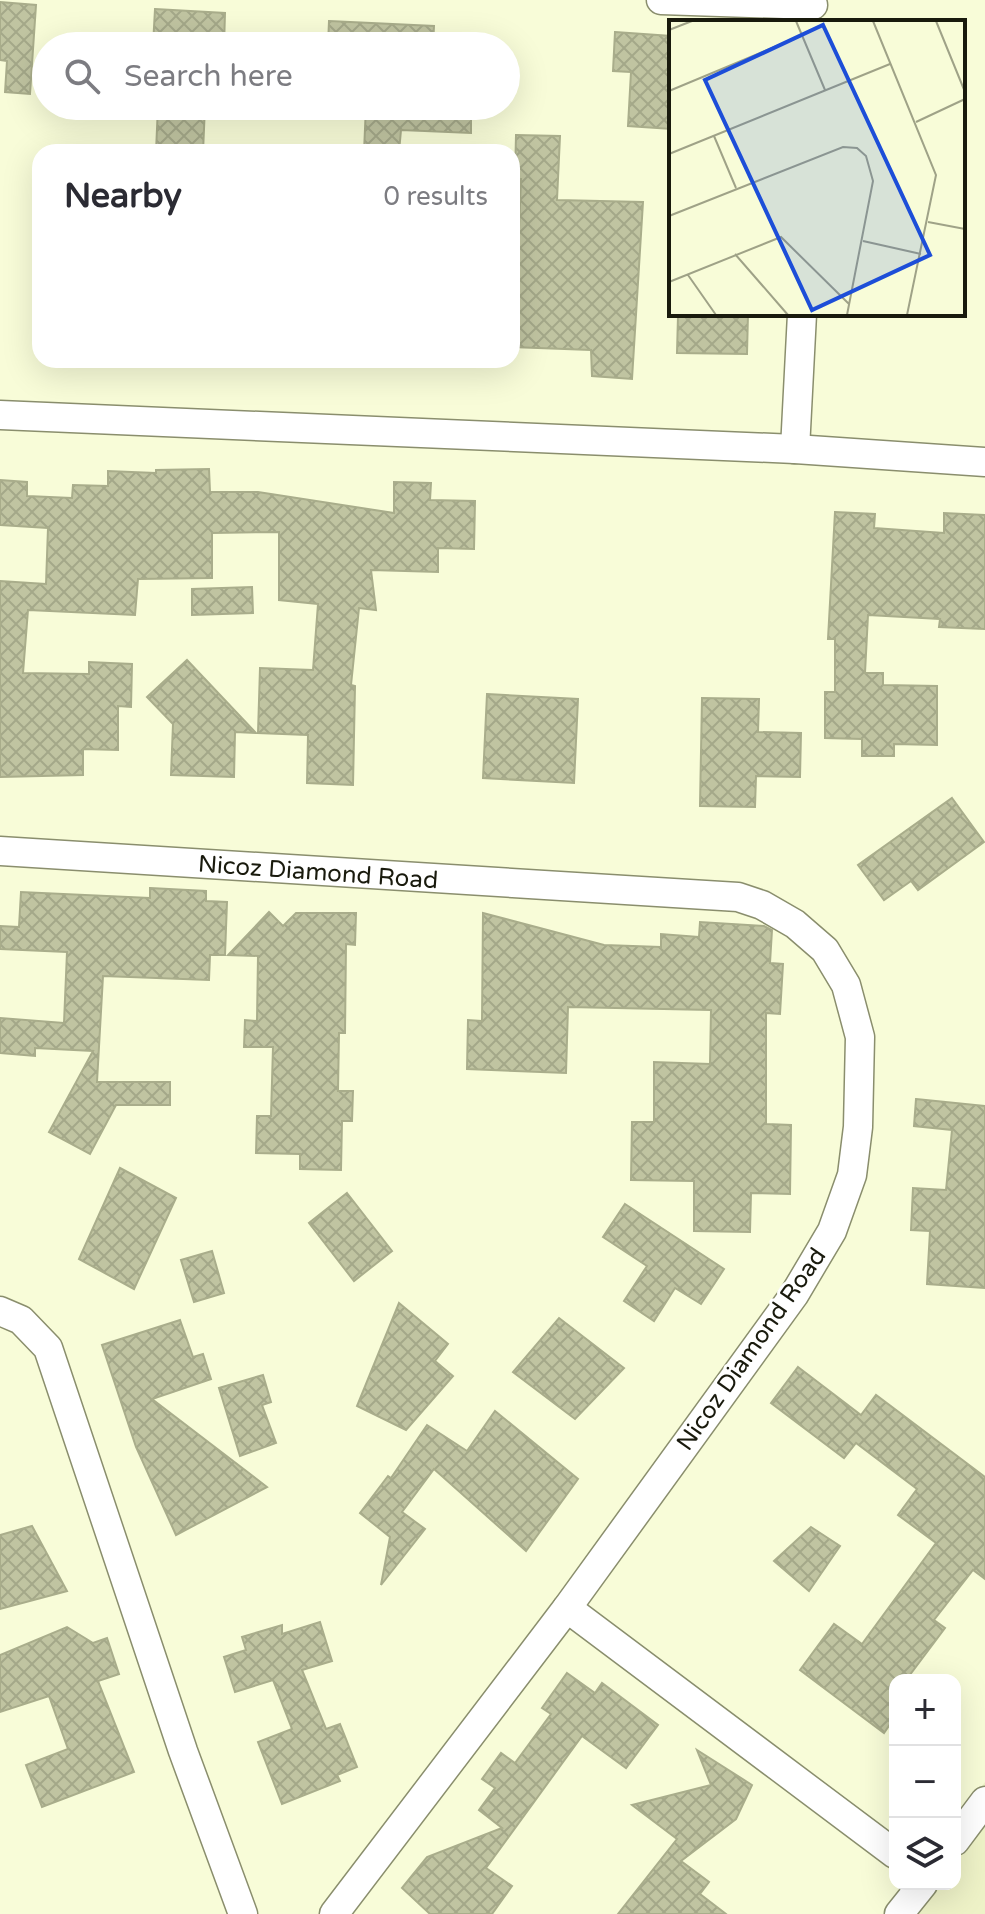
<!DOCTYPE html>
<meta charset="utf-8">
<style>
body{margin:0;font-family:"Varela Round",sans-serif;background:#f7f7f7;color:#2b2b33}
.controls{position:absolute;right:24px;bottom:24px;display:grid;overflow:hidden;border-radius:16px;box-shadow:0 8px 32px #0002}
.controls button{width:72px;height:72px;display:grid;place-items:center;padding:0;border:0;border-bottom:2px solid #e1e1e2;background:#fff;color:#2b2b33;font:40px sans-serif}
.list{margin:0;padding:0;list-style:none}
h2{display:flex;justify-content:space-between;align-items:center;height:104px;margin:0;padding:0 32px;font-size:34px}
h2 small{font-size:26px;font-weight:400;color:#7c7c81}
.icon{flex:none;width:44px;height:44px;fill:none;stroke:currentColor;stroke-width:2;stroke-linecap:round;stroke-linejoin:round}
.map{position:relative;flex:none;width:985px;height:1914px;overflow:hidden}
.search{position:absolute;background:#fff;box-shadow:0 8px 32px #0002;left:32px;top:32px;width:488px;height:88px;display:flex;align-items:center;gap:20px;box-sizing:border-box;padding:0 28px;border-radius:44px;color:#7c7c81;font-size:30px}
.panel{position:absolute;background:#fff;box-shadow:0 8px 32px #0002;left:32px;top:144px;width:488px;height:224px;border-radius:24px}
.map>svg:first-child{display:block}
.built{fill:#eef2c7}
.building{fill:url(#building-cross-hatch);stroke:#a9ad8b;stroke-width:2}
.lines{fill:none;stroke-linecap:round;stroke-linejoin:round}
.minor-casing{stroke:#8a8e6d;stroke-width:31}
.minor{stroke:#fff;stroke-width:28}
.labels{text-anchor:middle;stroke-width:6;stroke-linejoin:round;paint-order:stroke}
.street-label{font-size:24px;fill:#191a0d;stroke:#fff}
.inset-road{fill:none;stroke:#9fa287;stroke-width:2}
.view{fill:#1d4ed8;fill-opacity:0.15;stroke:#1d4ed8;stroke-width:4}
.inset-edge{fill:none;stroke:#191a0d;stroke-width:4}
</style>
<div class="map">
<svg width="985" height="1914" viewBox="0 0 985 1914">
<defs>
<pattern id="building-cross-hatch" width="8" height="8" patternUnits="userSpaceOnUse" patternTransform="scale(2)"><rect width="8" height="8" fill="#c0c4a1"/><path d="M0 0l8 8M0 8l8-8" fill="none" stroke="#a4a889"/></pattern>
</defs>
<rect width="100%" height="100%" fill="#f8fcd8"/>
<path class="built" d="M985,1782V1914H887L909,1884H955V1822Z"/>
<g class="building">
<path d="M0,2L36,5L30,94L5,92L7,61L0,60Z"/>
<path d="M155,9L225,13L224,46H153Z"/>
<path d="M329,21L434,26L433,46H328Z"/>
<path d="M615,32L671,36V129L628,126L631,72L613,71Z"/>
<path d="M158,106H205L203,152H156Z"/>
<path d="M366,106H471V133L401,130L399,152H364Z"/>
<path d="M516,135L560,136L557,200L643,202L632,379L592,376L591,350L512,347V227L519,228L521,179H515Z"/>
<path d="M748,314L747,354L677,353L678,316Z"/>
<path d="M209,469L210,492H258L394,513V482L431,483L430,500L475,501L474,549L438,548V572L371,570L376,610L359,608L351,685L355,686L353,785L307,783L308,735L258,733L260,668L313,670L318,604L279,600V532L212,533V578L138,579L135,615L28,610L23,673L89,674V662L132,664L131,707L118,706V750L83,749V775L0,777V581L46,584L48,528L0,525V480L27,482V496L72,498L73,485L108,486V471L156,473V470Z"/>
<path d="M835,512L875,514L874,528L944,533V513L985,515V629L939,627L940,619L868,615L865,673H883V685L937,686V745L894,744V756H862V739L825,738V692H835V639H828Z"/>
<path d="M252,587L253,613L192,615V589Z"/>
<path d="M187,660L256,733L235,732L234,777L171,775L173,724L147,697Z"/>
<path d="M487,694L578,699L574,783L483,778Z"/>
<path d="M702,698L759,699L758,732L801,733L800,777L756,776L755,807L700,806Z"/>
<path d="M952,798L984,842L918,890L911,881L884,900L858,865Z"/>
<path d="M150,888L206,891V901L227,902L225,955H210L209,980L103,976L97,1082H170V1105H116L90,1154L49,1132L93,1051L35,1048V1056L0,1053V1018L64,1023L67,952L0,949V926L19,927L21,892L150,898Z"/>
<path d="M269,912L283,926L296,913H356L355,945L346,944L345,1033H339L338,1091H353L352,1121H342L341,1170L300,1169V1154L256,1153L257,1116H271L273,1047H244L245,1020L257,1021L258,956L228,955Z"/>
<path d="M483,913L604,945L661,947V934L699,937L700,922L764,926L772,930L770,963L783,964L780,1014L766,1013V1124L791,1125L790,1194L751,1193L750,1232L694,1231V1181L631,1180L632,1122H654V1062L710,1064L711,1010L568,1007L566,1073L467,1069L468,1020L482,1021Z"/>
<path d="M916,1099L985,1106V1288L927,1284L930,1231L911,1230L913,1188L946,1190L952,1130L914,1126Z"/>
<path d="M120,1168L176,1198L134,1289L79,1259Z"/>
<path d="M347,1193L392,1251L354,1281L309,1223Z"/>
<path d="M625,1204L724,1269L701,1304L675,1288L654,1321L624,1301L647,1266L603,1237Z"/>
<path d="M212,1251L224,1293L194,1302L181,1260Z"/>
<path d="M399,1303L448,1344L435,1361L453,1376L406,1430L357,1406Z"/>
<path d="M559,1318L624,1368L575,1419L513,1372Z"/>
<path d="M180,1320L193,1357L203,1354L211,1379L152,1399L267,1487L176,1535L136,1447L102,1345Z"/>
<path d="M798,1367L861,1415L876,1395L985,1477V1579L973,1570L934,1620L945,1628L906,1680H895V1717L884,1733L800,1670L834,1624L862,1644L936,1543L898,1515L917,1489L856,1443L844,1458L771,1403Z"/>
<path d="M263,1375L271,1402L262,1405L276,1443L240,1456L219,1388Z"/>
<path d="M495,1411L578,1479L526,1551L434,1469L402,1512L425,1529L381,1585L390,1537L360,1513L388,1476L391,1478L427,1425L467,1451Z"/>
<path d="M32,1526L67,1591L0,1609V1535Z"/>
<path d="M811,1527L840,1546L809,1591L774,1561Z"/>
<path d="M320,1622L332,1661L302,1670L326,1729L340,1724L357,1767L337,1775L340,1781L282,1804L258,1742L292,1729L273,1680L235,1692L224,1657L246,1650L242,1637L282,1625V1634Z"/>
<path d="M67,1627L93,1643L107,1638L119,1674L98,1681L134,1772L42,1807L26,1765L68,1749L49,1696L0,1712V1655Z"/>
<path d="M567,1673L595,1693L602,1683L658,1725L626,1768L582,1736L486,1868L512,1886L492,1914H430L402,1888L427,1857L502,1828L479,1810L495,1788L482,1779L501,1753L515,1763L551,1714L542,1708Z"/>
<path d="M697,1750L752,1785L736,1819L681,1861L709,1882L700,1894L726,1914H618L677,1839L632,1805L711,1785Z"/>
</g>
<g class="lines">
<defs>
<g id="minor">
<path d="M661,0L813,5"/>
<path d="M0,415L795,449L985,462"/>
<path d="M795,449L802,314"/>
<path d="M0,851L738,897L762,905L795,924L825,950L846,985L860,1037L858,1127L852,1175L832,1231L794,1295L567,1608L334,1914"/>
<path d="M0,1311L21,1320L48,1348L183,1751L243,1914"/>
<path d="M567,1608L895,1854"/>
<path d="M955,1841L985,1801"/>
<path d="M899,1914L923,1884"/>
</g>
</defs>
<use href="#minor" class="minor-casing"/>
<use href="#minor" class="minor"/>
</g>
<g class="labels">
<g class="street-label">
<text transform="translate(318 872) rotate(4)" y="8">Nicoz Diamond Road</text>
<text transform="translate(751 1349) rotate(-55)" y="8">Nicoz Diamond Road</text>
</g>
</g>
<g transform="translate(669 20)">
<rect width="296" height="296" fill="#f8fcd8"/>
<path class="inset-road" d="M127,1L156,70M204,1L267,155L238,295M267,1L296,72M0,10L23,1M0,71L134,15M247,102L296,79M45,116L67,168M0,134L221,44M0,196L174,127L188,128L197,136L204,161L178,295M259,202L296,209M194,221L252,234M66,234L119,295M19,255L47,295M0,262L112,217L180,284"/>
<path class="view" d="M154,5L261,235L143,290L36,60Z"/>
<rect width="296" height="296" class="inset-edge"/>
</g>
</svg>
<div class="controls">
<button>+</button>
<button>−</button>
<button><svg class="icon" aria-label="layers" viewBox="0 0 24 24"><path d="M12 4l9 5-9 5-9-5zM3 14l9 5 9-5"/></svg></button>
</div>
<div class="search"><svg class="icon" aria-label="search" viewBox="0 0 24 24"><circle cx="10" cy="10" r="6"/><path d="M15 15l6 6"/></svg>Search here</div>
<section class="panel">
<h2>Nearby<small>0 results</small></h2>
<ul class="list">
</ul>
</section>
</div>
